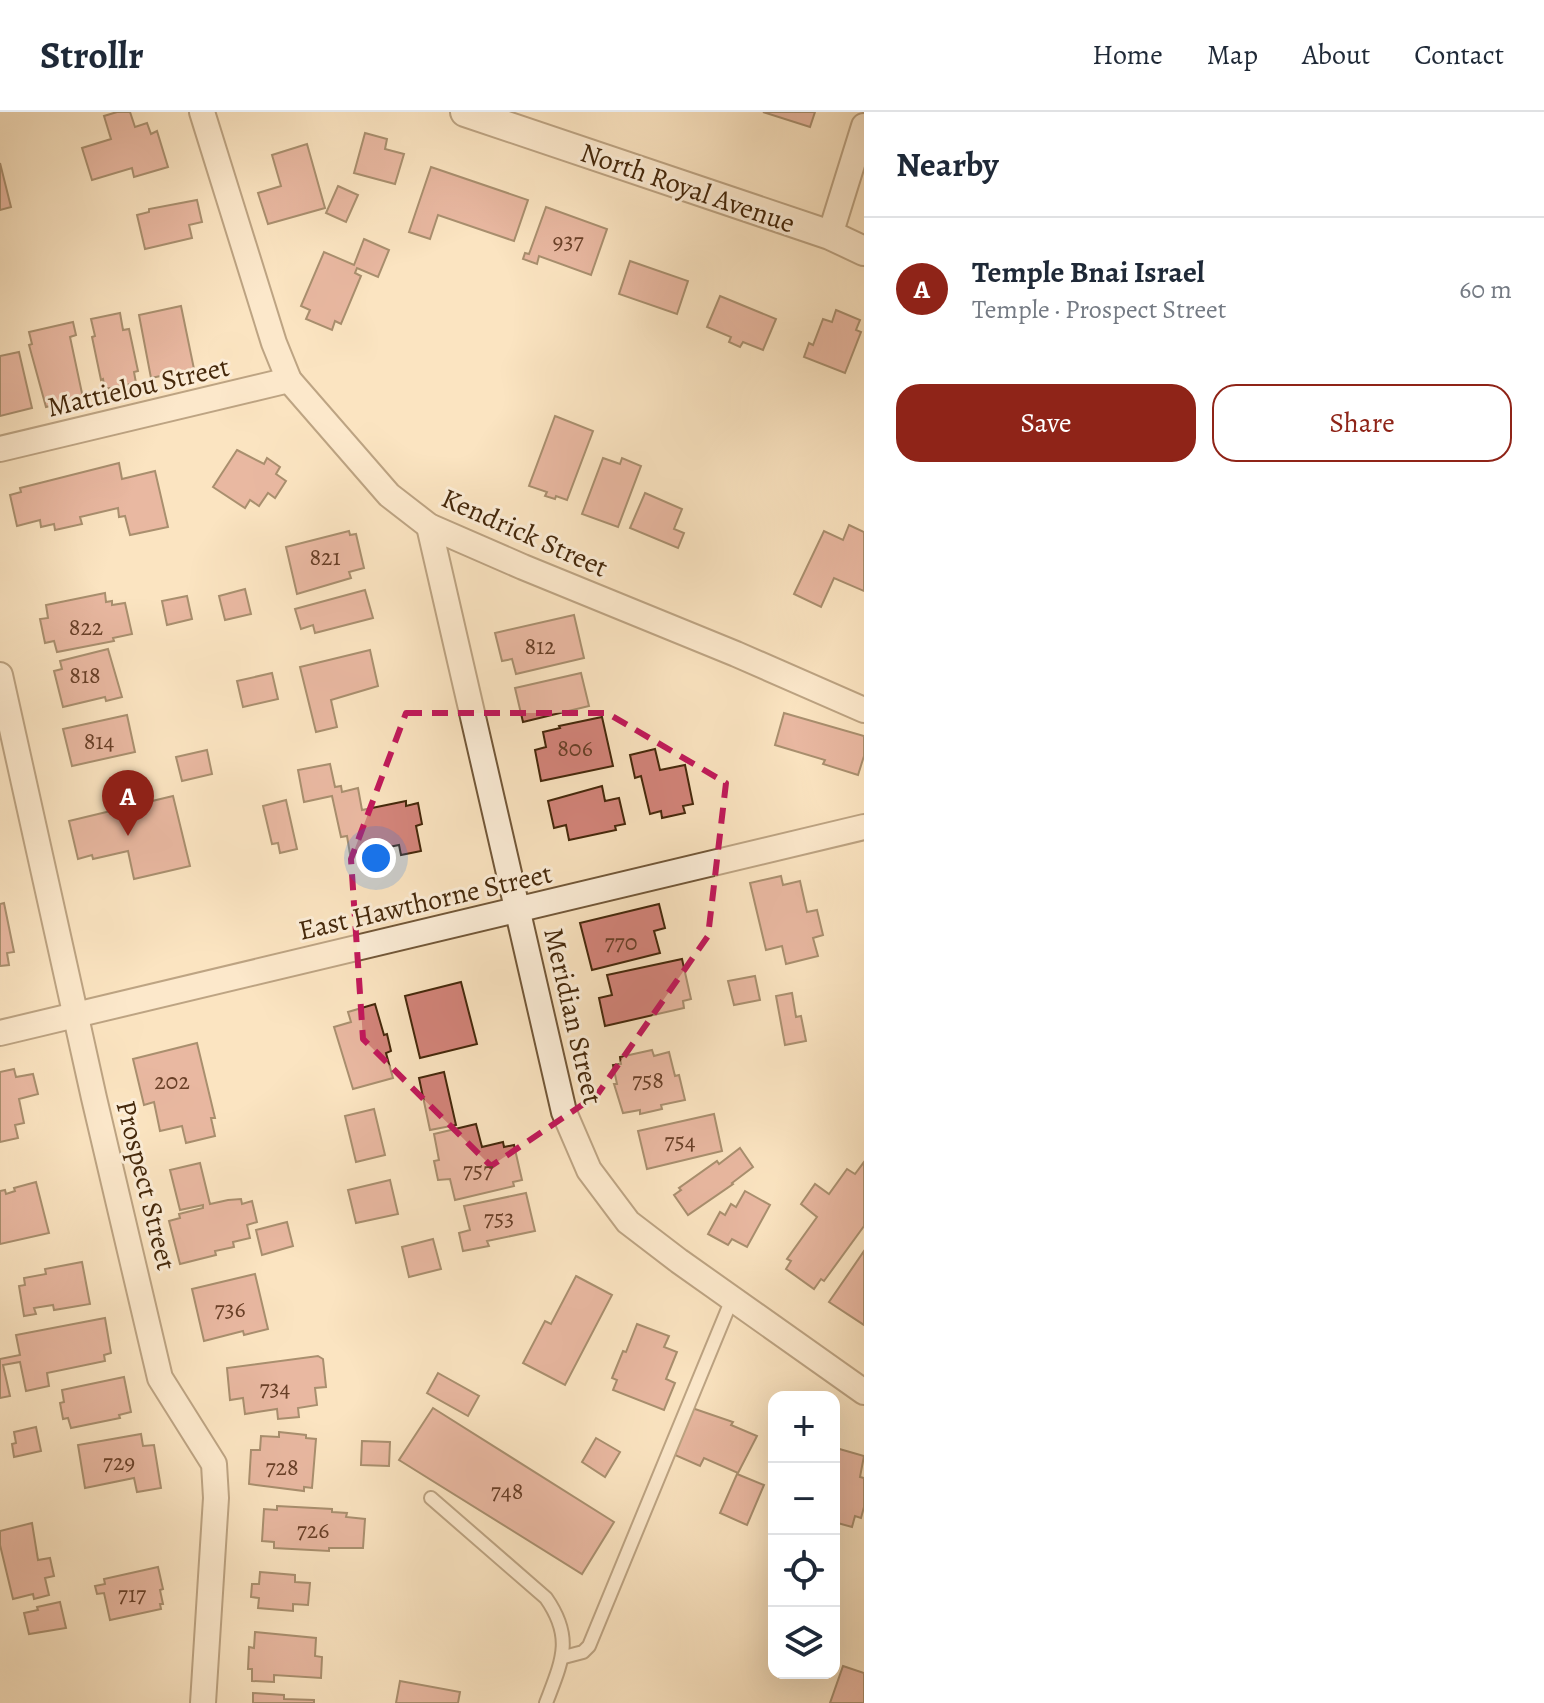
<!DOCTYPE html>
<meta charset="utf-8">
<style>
body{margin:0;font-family:Alegreya,serif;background:#f6f6f7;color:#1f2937}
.controls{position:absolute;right:24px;bottom:24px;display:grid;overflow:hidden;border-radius:16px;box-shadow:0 8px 32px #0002}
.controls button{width:72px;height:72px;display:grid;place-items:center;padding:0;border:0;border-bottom:2px solid #e0e1e3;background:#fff;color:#1f2937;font:40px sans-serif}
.you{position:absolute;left:376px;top:746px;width:28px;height:28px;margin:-20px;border:6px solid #fff;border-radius:50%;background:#1a73e8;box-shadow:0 0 0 12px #1a73e833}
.badge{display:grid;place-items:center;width:52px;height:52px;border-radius:50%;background:#8f2418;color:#fff;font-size:26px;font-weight:700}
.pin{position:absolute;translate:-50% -66px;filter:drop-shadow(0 2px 4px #0008)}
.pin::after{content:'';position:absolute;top:42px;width:28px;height:24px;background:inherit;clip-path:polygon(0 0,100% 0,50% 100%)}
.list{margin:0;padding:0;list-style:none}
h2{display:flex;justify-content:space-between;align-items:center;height:104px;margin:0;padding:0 32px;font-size:34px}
h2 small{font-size:26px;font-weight:400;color:#747a83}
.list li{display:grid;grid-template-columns:52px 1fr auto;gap:24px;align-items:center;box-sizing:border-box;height:144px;padding:0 32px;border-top:2px solid #e0e1e3}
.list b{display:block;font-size:30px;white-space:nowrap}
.list p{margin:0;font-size:26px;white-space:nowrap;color:#747a83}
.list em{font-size:26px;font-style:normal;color:#747a83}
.actions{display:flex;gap:16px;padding:24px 32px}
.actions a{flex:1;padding:18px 0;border:2px solid #8f2418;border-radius:24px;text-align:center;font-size:28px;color:#8f2418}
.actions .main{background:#8f2418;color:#fff}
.icon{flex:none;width:44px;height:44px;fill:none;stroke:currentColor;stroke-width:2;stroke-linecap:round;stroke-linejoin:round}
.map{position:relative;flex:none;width:864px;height:1591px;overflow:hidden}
header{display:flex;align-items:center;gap:48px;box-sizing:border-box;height:112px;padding:0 40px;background:#fff;border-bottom:2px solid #e0e1e3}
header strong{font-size:38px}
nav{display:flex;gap:44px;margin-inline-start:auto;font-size:28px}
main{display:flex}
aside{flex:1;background:#fff}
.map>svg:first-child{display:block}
.building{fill:#d3847a;stroke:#45280b;stroke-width:2}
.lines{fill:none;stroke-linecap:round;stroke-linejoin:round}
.service-casing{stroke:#725738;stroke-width:16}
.minor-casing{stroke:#725738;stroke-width:28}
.tertiary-casing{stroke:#725738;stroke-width:32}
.service{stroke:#fcedd7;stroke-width:12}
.minor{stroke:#fcedd7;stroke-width:24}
.tertiary{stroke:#fcedd7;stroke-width:28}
.marked{fill:none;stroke:#c2185b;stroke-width:6;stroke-dasharray:16 10;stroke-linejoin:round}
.labels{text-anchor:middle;stroke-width:6;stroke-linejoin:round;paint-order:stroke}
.number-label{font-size:24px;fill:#683f27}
.street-label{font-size:28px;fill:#45280b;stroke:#fcedd7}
</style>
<header>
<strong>Strollr</strong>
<nav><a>Home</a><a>Map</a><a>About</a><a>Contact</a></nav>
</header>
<main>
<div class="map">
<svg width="864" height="1591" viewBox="0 0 864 1591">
<rect width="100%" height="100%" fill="#fbe4c1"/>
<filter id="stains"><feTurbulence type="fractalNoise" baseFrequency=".0025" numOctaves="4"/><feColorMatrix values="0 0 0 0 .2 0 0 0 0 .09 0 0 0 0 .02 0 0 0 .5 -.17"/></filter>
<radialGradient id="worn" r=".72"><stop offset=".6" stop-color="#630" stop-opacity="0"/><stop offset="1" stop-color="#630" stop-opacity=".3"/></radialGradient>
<g class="building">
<path d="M117,0H130L135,15L147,11L151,22L157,19L168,55L134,65L132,56L92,68L82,36L111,27L104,4Z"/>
<path d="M763,0H815L810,15Z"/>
<path d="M365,21L387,27L385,37L404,42L395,72L354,61Z"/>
<path d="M307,32L325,96L268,112L258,81L281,74L272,43Z"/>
<path d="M0,51L11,95L0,98Z"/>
<path d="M431,55L528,88L514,129L438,103L430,127L409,120Z"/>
<path d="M338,74L358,83L346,110L326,101Z"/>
<path d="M197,88L202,110L189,113L192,126L145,137L137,103L149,100V97Z"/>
<path d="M546,95L607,117L591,163L539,144L537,152L523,147L525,141L529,142Z"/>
<path d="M364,127L389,138L378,165L357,156L355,161L361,164L341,212L335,209L332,218L306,207L310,198L301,194L324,140L354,153Z"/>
<path d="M630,149L688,169L677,202L619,182Z"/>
<path d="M720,184L776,207L763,238L743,230L740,235L729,230L731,225L707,215Z"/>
<path d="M181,194L194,257L151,266L139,203Z"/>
<path d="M836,198L860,208L856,218L861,220L845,261L804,245L809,231L813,233L823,207L832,210Z"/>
<path d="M120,201L123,218L129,217L138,259L134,260L136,271L105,277L103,267L101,268L92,225L95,224L91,207Z"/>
<path d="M73,210L76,223L70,225L83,286L46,295L29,233L32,232L29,220Z"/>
<path d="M19,240L32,296L0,304V244Z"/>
<path d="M555,304L593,319L567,388L556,384L555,387L545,384L547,380L529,374Z"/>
<path d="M237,338L264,352L267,346L280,355L276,362L286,369L275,386L268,381L259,394L250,388L245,396L213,375Z"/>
<path d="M603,346L620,352L622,346L641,354L618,415L582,402Z"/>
<path d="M119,351L122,367L155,359L168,415L130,423L125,404L119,405L118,396L80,405L82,412L55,418L54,412L41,415L40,408L17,414L10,383L21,380L20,376Z"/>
<path d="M645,381L682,397L674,417L684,421L678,436L630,416Z"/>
<path d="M849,413L864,420V479L834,466L821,495L794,482L824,419L843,428Z"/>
<path d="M349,419L350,423L356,422L364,456L349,460L351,466L297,482L286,435Z"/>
<path d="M245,477L251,502L225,508L219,484Z"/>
<path d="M365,478L373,506L315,521L313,513L301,517L295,497Z"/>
<path d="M105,481L106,490L112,489V493L125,491L132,522L113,526L114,529L57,540L54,529L45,531L40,507L48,506L46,493Z"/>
<path d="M187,484L192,507L167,513L162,489Z"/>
<path d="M574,503L584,546L516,562L512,547L502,549L495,521Z"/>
<path d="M108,537L122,585L106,589L105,585L63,595L54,559L62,557L60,549Z"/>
<path d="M370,538L378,574L331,588L337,615L316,620L300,555Z"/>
<path d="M272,561L278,587L243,595L237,569Z"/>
<path d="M581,561L589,594L523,610L515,576Z"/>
<path d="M784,601L864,624V644L858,663L823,652L825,648L775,633Z"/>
<path d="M127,603L135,640L72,654L63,617Z"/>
<path d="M602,605L613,654L541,669L535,638L546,635L543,620L560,616L559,614Z"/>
<path d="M655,637L660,658L685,653L693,692L683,694L685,701L662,706L661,699L650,702L641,664L635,666L630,643Z"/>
<path d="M207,638L212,662L182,669L176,645Z"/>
<path d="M330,652L335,675L341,674L342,680L358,676L362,698L406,689V694L418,691L422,712L416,714L421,739L401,743L399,733L389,735L392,747L372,751L369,738L350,742L347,724L341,725L332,684L304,690L298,658Z"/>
<path d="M602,674L605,689L619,686L625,712L615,714L616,718L569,728L566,713L554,716L548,689Z"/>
<path d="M173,684L190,754L134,767L128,739L93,747L92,743L78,747L69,709Z"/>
<path d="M286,688L297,737L280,741L278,731L272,732L263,694Z"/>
<path d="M781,764L783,773L800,769L807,800L817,798L823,823L813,826L818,844L786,852L782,834L766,838L750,771Z"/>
<path d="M4,791L14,840L7,841L9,853L0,854V792Z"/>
<path d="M659,792L665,816L654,819L660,841L592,858L580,811Z"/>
<path d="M682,847L691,887L683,889L684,896L605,914L599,886L612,883L607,863Z"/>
<path d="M755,864L760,888L734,893L728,869Z"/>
<path d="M461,870L477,932L420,946L405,884Z"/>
<path d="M792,881L796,905L801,904L806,929L785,933L776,884Z"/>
<path d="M375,892L384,923L387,922L391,939L386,941L393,966L353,977L334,915L351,910L348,900Z"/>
<path d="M197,931L215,1006H211L215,1024L186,1031L182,1014L160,1019L154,990L144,993L133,947Z"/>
<path d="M652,938L654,944L669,940L675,964L679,963L685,988L661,993L662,997L640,1002V998L623,1001L614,972H617L613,953L621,952L620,945Z"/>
<path d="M14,957L16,965L33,962L38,982L19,987L24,1011L15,1013L18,1026L0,1030V960Z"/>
<path d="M444,960L456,1013L430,1018L419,966Z"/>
<path d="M374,997L385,1043L356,1050L345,1004Z"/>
<path d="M714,1002L722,1039L647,1057L638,1019Z"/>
<path d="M476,1012L482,1035L503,1030L504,1035L514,1033L522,1068L513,1070L514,1074L455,1088L450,1067L438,1068L434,1049L439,1048L434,1022Z"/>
<path d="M740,1036L753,1055L732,1071L733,1072L688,1103L674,1083L681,1078L679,1076L717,1049L719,1052Z"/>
<path d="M864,1050V1114L824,1169L821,1167L814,1177L786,1157L791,1149L787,1147L817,1105L801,1092L815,1072L829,1082L847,1057L855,1062Z"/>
<path d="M200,1051L210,1092L228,1088L241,1087L242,1092L252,1089L257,1110L247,1113L250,1126L233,1130L234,1135L215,1139L216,1143L180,1152L169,1109L180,1106L179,1102L203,1096V1093L180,1098L170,1058Z"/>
<path d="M390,1068L398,1102L356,1111L348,1078Z"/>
<path d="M36,1070L49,1121L0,1132V1079L5,1078L6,1082L15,1079L14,1076Z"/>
<path d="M745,1079L770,1093L747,1135L732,1127L728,1133L708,1122L720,1100L725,1103L731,1092L736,1095Z"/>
<path d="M526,1081L535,1119L487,1129L489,1134L463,1139L459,1121L470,1118L464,1094Z"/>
<path d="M287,1110L293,1134L262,1143L256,1118Z"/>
<path d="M433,1127L441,1157L409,1165L402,1135Z"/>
<path d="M864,1139V1213L829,1190Z"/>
<path d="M82,1150L90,1192L54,1198L53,1193L34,1196L36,1202L24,1204L19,1174L25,1173L24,1166L46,1162L45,1157Z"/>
<path d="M255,1162L268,1217L244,1223L243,1219L204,1229L192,1177Z"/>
<path d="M576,1164L612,1183L565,1273L523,1251L545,1209L551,1212Z"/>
<path d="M105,1206L111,1241L104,1243L105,1249L47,1261L49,1274L26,1279L20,1250L3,1253L10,1284L0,1286V1247L20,1243L16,1223Z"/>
<path d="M637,1212L669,1224L664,1235L677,1240L666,1267L675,1271L664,1298L613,1278L617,1268L612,1266L623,1239L626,1240Z"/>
<path d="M318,1244L323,1247L326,1275L315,1276L317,1293L298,1296L299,1305L278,1307L277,1297L245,1302L243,1286L230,1288L227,1256Z"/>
<path d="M438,1261L479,1284L468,1304L427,1281Z"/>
<path d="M124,1265L131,1300L119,1303L120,1306L71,1316L68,1306L63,1307L60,1291L64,1290L62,1278Z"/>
<path d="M433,1296L614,1410L582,1462L399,1348Z"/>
<path d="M692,1296L733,1310L731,1313L757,1324L738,1361L704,1346L700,1354L675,1343L678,1335L675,1334Z"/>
<path d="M36,1315L41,1339L14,1345L12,1332L16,1331L14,1320Z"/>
<path d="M279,1320L306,1323V1326L316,1327L312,1376L304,1375V1379L249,1372L251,1338H260L261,1324L279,1325Z"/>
<path d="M141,1322L143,1334L154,1333L161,1376L137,1380L134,1366L85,1376L78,1333Z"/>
<path d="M596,1326L620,1340L605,1365L582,1350Z"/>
<path d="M362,1329L390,1330L389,1354L361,1353Z"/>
<path d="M836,1336L864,1344L860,1365L864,1366V1395L861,1406L855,1404L852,1415L834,1410V1344Z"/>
<path d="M737,1362L764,1373L747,1413L720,1401Z"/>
<path d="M277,1394L332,1397V1400L347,1401L346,1405L365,1407L363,1436H329V1439L274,1436V1430L262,1429L264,1397L277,1398Z"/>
<path d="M32,1411L38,1448L50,1446L54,1464L45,1466L49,1483L34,1487L33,1482L13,1487L0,1433V1419Z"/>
<path d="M158,1455L163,1477L160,1478L163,1492H160L161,1497L110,1508L104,1481L97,1482L95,1474L105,1472L104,1467Z"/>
<path d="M260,1460L295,1463V1470L310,1471L308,1493L293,1492V1499L258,1496L259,1486L251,1485L252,1472H259Z"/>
<path d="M60,1490L66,1516L29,1522L24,1501L38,1498L37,1495Z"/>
<path d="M255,1520L316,1526L315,1544L322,1545L321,1566L274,1563V1570L252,1569V1557H248L249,1535L254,1536Z"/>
<path d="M843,1554L864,1561V1591H830Z"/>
<path d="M400,1569L460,1580L458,1591H396Z"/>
<path d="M253,1581L284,1583V1587L314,1588V1591H253Z"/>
</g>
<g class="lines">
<defs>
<g id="service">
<path d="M431,1386L546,1486C574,1526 562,1549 546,1591"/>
<path d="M564,1545L583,1540L589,1534L732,1187"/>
</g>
<g id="minor">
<path d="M202,0L274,231L289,268L389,383L429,414L523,455L736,542L864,598"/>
<path d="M830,123L864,14"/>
<path d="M0,337L289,268"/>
<path d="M429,414L564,1000L589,1058L628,1110L679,1149L864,1280"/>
<path d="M0,563L94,986L160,1266L214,1352L216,1386L203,1591"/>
<path d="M0,921L864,715"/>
</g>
<path id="tertiary" d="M465,0L830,123L864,139"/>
</defs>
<use href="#service" class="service-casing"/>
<use href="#minor" class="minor-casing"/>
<use href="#tertiary" class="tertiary-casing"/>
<use href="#service" class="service"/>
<use href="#minor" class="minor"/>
<use href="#tertiary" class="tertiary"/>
</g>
<path d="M0 0H864V1591H0ZM406,601H607L726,671L708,824L597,983L491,1054L363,927L351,747Z" fill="#fbe4c1" fill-opacity=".55" fill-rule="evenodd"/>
<path class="marked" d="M406,601H607L726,671L708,824L597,983L491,1054L363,927L351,747Z"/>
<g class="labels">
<g class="number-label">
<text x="568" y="137">937</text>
<text x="325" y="453">821</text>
<text x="86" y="523">822</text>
<text x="540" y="542">812</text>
<text x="85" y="571">818</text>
<text x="99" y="637">814</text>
<text x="575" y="644">806</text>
<text x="621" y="838">770</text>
<text x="648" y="976">758</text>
<text x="172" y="977">202</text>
<text x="680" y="1037">754</text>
<text x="478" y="1066">757</text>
<text x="499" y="1114">753</text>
<text x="230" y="1205">736</text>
<text x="275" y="1284">734</text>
<text x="119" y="1358">729</text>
<text x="282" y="1363">728</text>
<text x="507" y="1387">748</text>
<text x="313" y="1426">726</text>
<text x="132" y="1490">717</text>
</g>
<g class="street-label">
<text transform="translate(688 75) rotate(19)" y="10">North Royal Avenue</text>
<text transform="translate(138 274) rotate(-13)" y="10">Mattielou Street</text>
<text transform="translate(525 420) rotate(24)" y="10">Kendrick Street</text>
<text transform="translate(425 789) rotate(-13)" y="10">East Hawthorne Street</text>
<text transform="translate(574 904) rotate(77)" y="10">Meridian Street</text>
<text transform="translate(147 1073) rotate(76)" y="10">Prospect Street</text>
</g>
</g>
<rect width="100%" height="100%" filter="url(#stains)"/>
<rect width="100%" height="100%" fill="url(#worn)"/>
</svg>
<div class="controls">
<button>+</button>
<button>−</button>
<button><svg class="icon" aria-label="locate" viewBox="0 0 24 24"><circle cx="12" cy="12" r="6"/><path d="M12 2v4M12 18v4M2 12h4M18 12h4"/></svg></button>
<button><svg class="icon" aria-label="layers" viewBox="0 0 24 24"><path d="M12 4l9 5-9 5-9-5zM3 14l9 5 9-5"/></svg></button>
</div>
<div class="you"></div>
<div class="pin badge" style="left:128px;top:724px">A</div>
</div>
<aside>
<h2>Nearby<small></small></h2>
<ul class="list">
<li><span class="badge">A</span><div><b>Temple Bnai Israel</b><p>Temple · Prospect Street</p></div><em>60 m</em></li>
</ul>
<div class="actions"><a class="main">Save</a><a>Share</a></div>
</aside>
</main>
